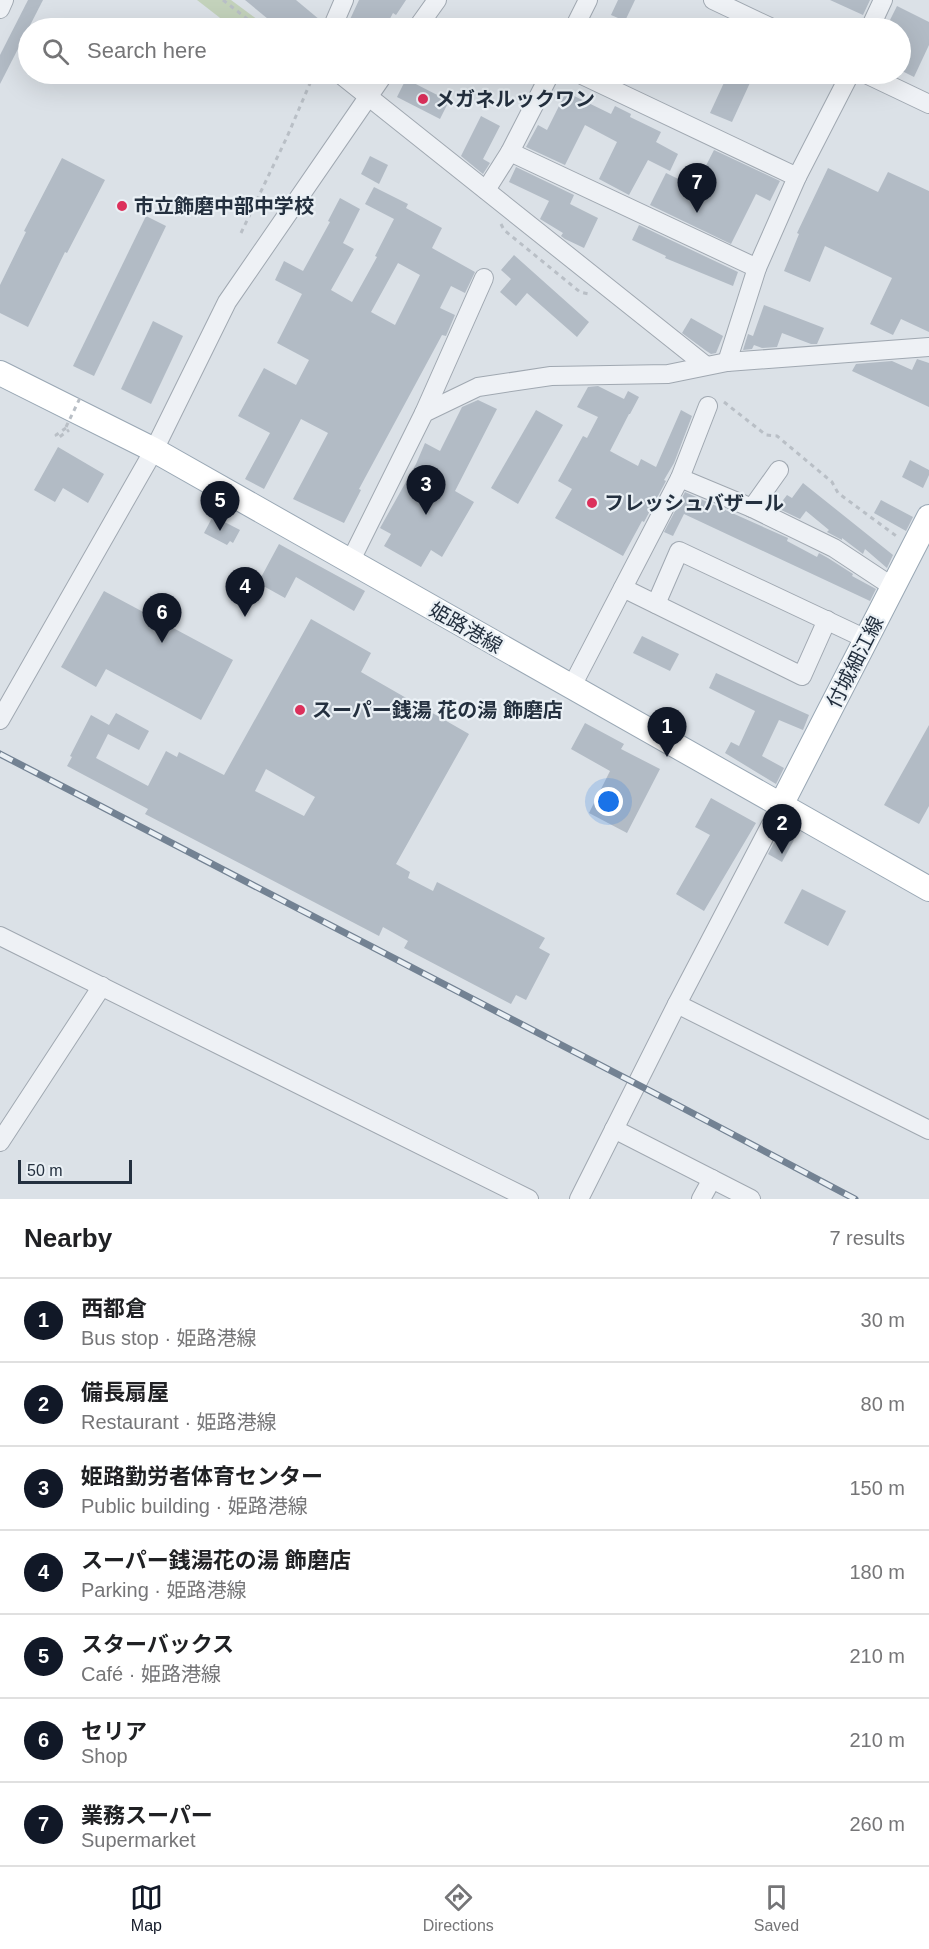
<!DOCTYPE html>
<meta charset="utf-8">
<style>
body{margin:0;font-family:Arial,"Noto Sans JP",sans-serif;background:#f2f2f2;color:#202124}
.scale{position:absolute;left:18px;bottom:15px;width:114px;box-sizing:border-box;padding-left:6px;border:3px solid #24303f;border-top:0;font-size:16px;line-height:21px;white-space:nowrap;color:#24303f;-webkit-text-stroke:4px #eaf0f5;paint-order:stroke}
.you{position:absolute;left:609px;top:802px;width:21px;height:21px;margin:-15px;border:4px solid #fff;border-radius:50%;background:#1a73e8;box-shadow:0 0 0 9px #1a73e833}
.badge{display:grid;place-items:center;width:39px;height:39px;border-radius:50%;background:#111827;color:#fff;font-size:20px;font-weight:700}
.pin{position:absolute;translate:-50% -50px;filter:drop-shadow(0 2px 3px #0008)}
.pin::after{content:'';position:absolute;top:32px;width:21px;height:18px;background:inherit;clip-path:polygon(0 0,100% 0,50% 100%)}
.list{margin:0;padding:0;list-style:none}
h2{display:flex;justify-content:space-between;align-items:center;height:78px;margin:0;padding:0 24px;font-size:26px}
h2 small{font-size:20px;font-weight:400;color:#757577}
.list li{display:grid;grid-template-columns:39px 1fr auto;gap:18px;align-items:center;box-sizing:border-box;height:84px;padding:0 24px;border-top:2px solid #e0e0e0}
.list b{display:block;font-size:22px;white-space:nowrap}
.list p{margin:0;font-size:20px;white-space:nowrap;color:#757577}
.list em{font-size:20px;font-style:normal;color:#757577}
.icon{flex:none;width:33px;height:33px;fill:none;stroke:currentColor;stroke-width:2;stroke-linecap:round;stroke-linejoin:round}
.map{position:relative;flex:none;width:929px;height:1199px;overflow:hidden}
.search{position:absolute;background:#fff;box-shadow:0 6px 24px #0002;left:18px;right:18px;top:18px;height:66px;display:flex;align-items:center;gap:15px;box-sizing:border-box;padding:0 21px;border-radius:33px;color:#757577;font-size:22px}
.sheet{height:666px;background:#fff}
nav{display:flex;justify-content:space-around;align-items:center;box-sizing:border-box;height:84px;border-top:2px solid #e0e0e0;background:#fff;font-size:16px;color:#757577}
nav a{display:grid;justify-items:center;gap:3px}
nav .on{color:#111827}
.map>svg:first-child{display:block}
.green{fill:#c3d2bb}
.building{fill:#b2bbc5;fill-rule:evenodd}
.lines{fill:none;stroke-linecap:round;stroke-linejoin:round}
.minor-casing{stroke:#a0a8b1;stroke-width:20}
.major-casing{stroke:#99a7b4;stroke-width:26}
.path{stroke:#b9bfc6;stroke-width:3;stroke-dasharray:4.5 4.5;stroke-linecap:butt}
.minor{stroke:#eef1f5;stroke-width:18}
.major{stroke:#fff;stroke-width:24}
.rail-casing{stroke:#738293;stroke-width:7}
.rail{stroke:#eaf0f5;stroke-width:4.5;stroke-dasharray:14;stroke-linecap:butt}
.path-bridge{stroke:#b9bfc6;stroke-width:3;stroke-dasharray:4.5 4.5;stroke-linecap:butt}
.poi-dot{fill:#dc305b;stroke:#eaf0f5;stroke-width:2}
.labels{text-anchor:middle;stroke-width:4.5;stroke-linejoin:round;paint-order:stroke}
.poi-label{font-size:20px;font-weight:bold;fill:#24303f;stroke:#eaf0f5;text-anchor:start}
.street-label{font-size:20px;fill:#24303f;stroke:#eaf0f5}
</style>
<div class="map">
<svg width="929" height="1199" viewBox="0 0 929 1199">
<rect width="100%" height="100%" fill="#dbe1e7"/>
<path class="green" d="M197,0H231L269,28H233Z"/>
<g class="building">
<path d="M28,0H43L0,84V55Z"/>
<path d="M245,0H296L320,20L313,28H279Z"/>
<path d="M359,0H406L396,15L393,13L385,28H346Z"/>
<path d="M618,0H635L625,21L611,15Z"/>
<path d="M830,0H870L863,15Z"/>
<path d="M897,6L929,22V45L914,77L900,70V28H886Z"/>
<path d="M728,74H754L732,122L710,113Z"/>
<path d="M406,79L449,101L440,119L397,97Z"/>
<path d="M566,92L611,114L615,106L631,114L630,117L661,132L656,142L678,154L670,171L648,160L629,195L599,179L617,142L585,125L565,165L526,147L538,125L547,130Z"/>
<path d="M481,116L500,126L483,159L490,163L483,174L461,156Z"/>
<path d="M714,150L780,181L770,201L756,194L731,244L650,205L666,173L695,187Z"/>
<path d="M370,156L388,165L379,184L361,174Z"/>
<path d="M62,158L105,180L67,253L65,252L28,327L0,313V285L26,232L24,231Z"/>
<path d="M516,167L574,195L570,204L598,218L584,248L565,239L561,236L563,233L540,219L549,201L509,182Z"/>
<path d="M828,168L878,192L888,172L929,191V332L901,319L893,335L870,324L892,278L825,246L810,282L784,271L799,234L797,233Z"/>
<path d="M374,187L408,204L406,208L442,228L432,248L475,272L465,293L451,286L440,308L455,315L446,336L442,335L359,489L361,490L344,523L293,499L328,433L301,419L264,489L245,479L270,433L238,416L264,368L296,385L309,360L277,343L302,294L275,280L284,261L303,271L330,222L328,221L340,198L360,209L343,243L354,249L331,290L352,302L377,257L375,256L394,219L365,204ZM398,263L420,275L395,325L371,312Z"/>
<path d="M146,216L166,226L94,376L73,366Z"/>
<path d="M639,225L738,272L733,286L665,258L666,256L632,240Z"/>
<path d="M514,255L589,322L577,337L527,293L516,306L500,292L511,279L501,270Z"/>
<path d="M764,305L824,328L817,344H811L782,333L777,347L762,348L754,345L752,349L743,350L748,334L753,336Z"/>
<path d="M691,318L723,336L716,353L711,354L705,350L682,333Z"/>
<path d="M153,321L183,336L151,404L121,389Z"/>
<path d="M917,359L929,363V407L852,371L856,364L892,361L912,370Z"/>
<path d="M598,386L624,399L628,391L639,397L630,414H629L610,451L638,466L641,459L656,467L681,410L692,416L674,463L664,480L666,481L644,522L642,521L623,556L555,518L572,489L558,481L583,436L587,438L598,417L577,407L588,387Z"/>
<path d="M478,400L497,409L455,491L474,502L442,557L431,550L421,567L384,546L391,534L380,528L416,464L425,443L440,451L462,407Z"/>
<path d="M536,410L563,425L518,504L491,488Z"/>
<path d="M58,447L104,474L88,503L63,488L55,502L34,490Z"/>
<path d="M910,460L929,470V475L923,488L902,477Z"/>
<path d="M803,483L893,555L887,568L865,549L863,554L842,538V540L827,532L829,530L806,511L800,519L777,508L787,495L792,498Z"/>
<path d="M685,492L788,538L787,541L817,557L819,553L828,558L853,574L852,576L876,589L870,601L684,514L673,536L664,532Z"/>
<path d="M881,500L913,517L906,531L874,513Z"/>
<path d="M213,516L240,530L233,543L230,541L227,545L204,533Z"/>
<path d="M279,544L365,591L354,611L296,577L285,598L258,583Z"/>
<path d="M104,591L233,660L201,720L106,669L96,687L61,667Z"/>
<path d="M311,619L371,653L361,672L469,734L396,864L410,872L408,878L433,891L437,882L545,938L539,948L550,954L526,1000L516,995L511,1004L404,948L408,941L383,927L379,936L145,814L148,809L67,766L72,757L70,756L91,715L109,725L116,713L149,731L139,750L108,734L96,758L148,786L166,751L177,757L179,752L224,775ZM266,769L315,797L304,816L255,791Z"/>
<path d="M642,636L679,654L670,671L633,653Z"/>
<path d="M716,673L809,715L803,730L779,720L762,756L784,768L776,784L725,753L731,742L739,746L755,711L709,688Z"/>
<path d="M585,723L624,744L621,749L660,769L627,833L589,813L610,771L571,749Z"/>
<path d="M929,725V806L919,824L884,805Z"/>
<path d="M711,798L756,823L704,911L676,894L710,835L695,827Z"/>
<path d="M781,830L795,838L782,862L768,854Z"/>
<path d="M802,889L846,911L828,946L784,923Z"/>
</g>
<g class="lines">
<defs>
<g id="minor">
<path d="M713,0L772,28"/>
<path d="M0,9L4,0"/>
<path d="M332,28L344,0"/>
<path d="M417,28L437,0"/>
<path d="M574,28L588,0"/>
<path d="M870,28L883,0"/>
<path d="M340,74L705,365"/>
<path d="M550,74L510,152L757,268"/>
<path d="M580,74L797,177"/>
<path d="M866,74L929,104"/>
<path d="M486,190L510,152"/>
<path d="M727,362L757,268L797,177L850,74"/>
<path d="M424,413L484,278"/>
<path d="M680,478L752,508L834,548L893,587"/>
<path d="M752,508L779,470"/>
<path d="M350,562L424,413L478,387L551,376L668,374L727,362L929,347"/>
<path d="M623,588L802,676L827,620"/>
<path d="M656,604L679,551L866,639"/>
<path d="M571,688L680,478L708,406"/>
<path d="M0,720L154,450L227,302L384,74"/>
<path d="M0,936L529,1199"/>
<path d="M677,1004L929,1130"/>
<path d="M614,1129L751,1199"/>
<path d="M0,1142L102,986"/>
<path d="M579,1199L677,1004L780,807"/>
<path d="M701,1199L712,1179"/>
</g>
<g id="major">
<path d="M0,373L154,450L929,889"/>
<path d="M780,807L929,517"/>
</g>
</defs>
<use href="#minor" class="minor-casing"/>
<use href="#major" class="major-casing"/>
<g class="path">
<path d="M223,0L259,28"/>
<path d="M315,74L326,82"/>
<path d="M501,224L504,230L580,292L589,294"/>
<path d="M241,233L287,137L314,74"/>
<path d="M724,402L766,435L777,436L832,482L838,493L899,538"/>
<path d="M66,428L56,435L58,438L69,430"/>
</g>
<use href="#minor" class="minor"/>
<use href="#major" class="major"/>
<defs>
<path id="rail" d="M0,754L679,1106L855,1199"/>
</defs>
<use href="#rail" class="rail-casing"/>
<use href="#rail" class="rail"/>
<path class="path-bridge" d="M66,427L80,398"/>
</g>
<g class="poi-dot">
<circle cx="423" cy="99" r="6"/>
<circle cx="122" cy="206" r="6"/>
<circle cx="592" cy="503" r="6"/>
<circle cx="300" cy="710" r="6"/>
</g>
<g class="labels">
<g class="poi-label">
<text x="435" y="106">メガネルックワン</text>
<text x="134" y="213">市立飾磨中部中学校</text>
<text x="604" y="510">フレッシュバザール</text>
<text x="312" y="717">スーパー銭湯 花の湯 飾磨店</text>
</g>
<g class="street-label">
<text transform="translate(466 628) rotate(30)" y="7">姫路港線</text>
<text transform="translate(855 662) rotate(-63)" y="7">付城細江線</text>
</g>
</g>
</svg>
<div class="scale">50 m</div>
<div class="you"></div>
<div class="pin badge" style="left:667px;top:757px">1</div>
<div class="pin badge" style="left:782px;top:854px">2</div>
<div class="pin badge" style="left:426px;top:515px">3</div>
<div class="pin badge" style="left:245px;top:617px">4</div>
<div class="pin badge" style="left:220px;top:531px">5</div>
<div class="pin badge" style="left:162px;top:643px">6</div>
<div class="pin badge" style="left:697px;top:213px">7</div>
<div class="search"><svg class="icon" aria-label="search" viewBox="0 0 24 24"><circle cx="10" cy="10" r="6"/><path d="M15 15l6 6"/></svg>Search here</div>
</div>
<section class="sheet">
<h2>Nearby<small>7 results</small></h2>
<ul class="list">
<li><span class="badge">1</span><div><b>西都倉</b><p>Bus stop · 姫路港線</p></div><em>30 m</em></li>
<li><span class="badge">2</span><div><b>備長扇屋</b><p>Restaurant · 姫路港線</p></div><em>80 m</em></li>
<li><span class="badge">3</span><div><b>姫路勤労者体育センター</b><p>Public building · 姫路港線</p></div><em>150 m</em></li>
<li><span class="badge">4</span><div><b>スーパー銭湯花の湯 飾磨店</b><p>Parking · 姫路港線</p></div><em>180 m</em></li>
<li><span class="badge">5</span><div><b>スターバックス</b><p>Café · 姫路港線</p></div><em>210 m</em></li>
<li><span class="badge">6</span><div><b>セリア</b><p>Shop</p></div><em>210 m</em></li>
<li><span class="badge">7</span><div><b>業務スーパー</b><p>Supermarket</p></div><em>260 m</em></li>
</ul>
</section>
<nav>
<a class="on"><svg class="icon" aria-label="map" viewBox="0 0 24 24"><path d="M3 6l6-2 6 2 6-2v14l-6 2-6-2-6 2zM9 4v14M15 6v14"/></svg>Map</a>
<a><svg class="icon" aria-label="directions" viewBox="0 0 24 24"><path d="M12 3l9 9-9 9-9-9zM9 14v-3h6M13 9l2 2-2 2"/></svg>Directions</a>
<a><svg class="icon" aria-label="saved" viewBox="0 0 24 24"><path d="M7 4h10v16l-5-4-5 4z"/></svg>Saved</a>
</nav>
